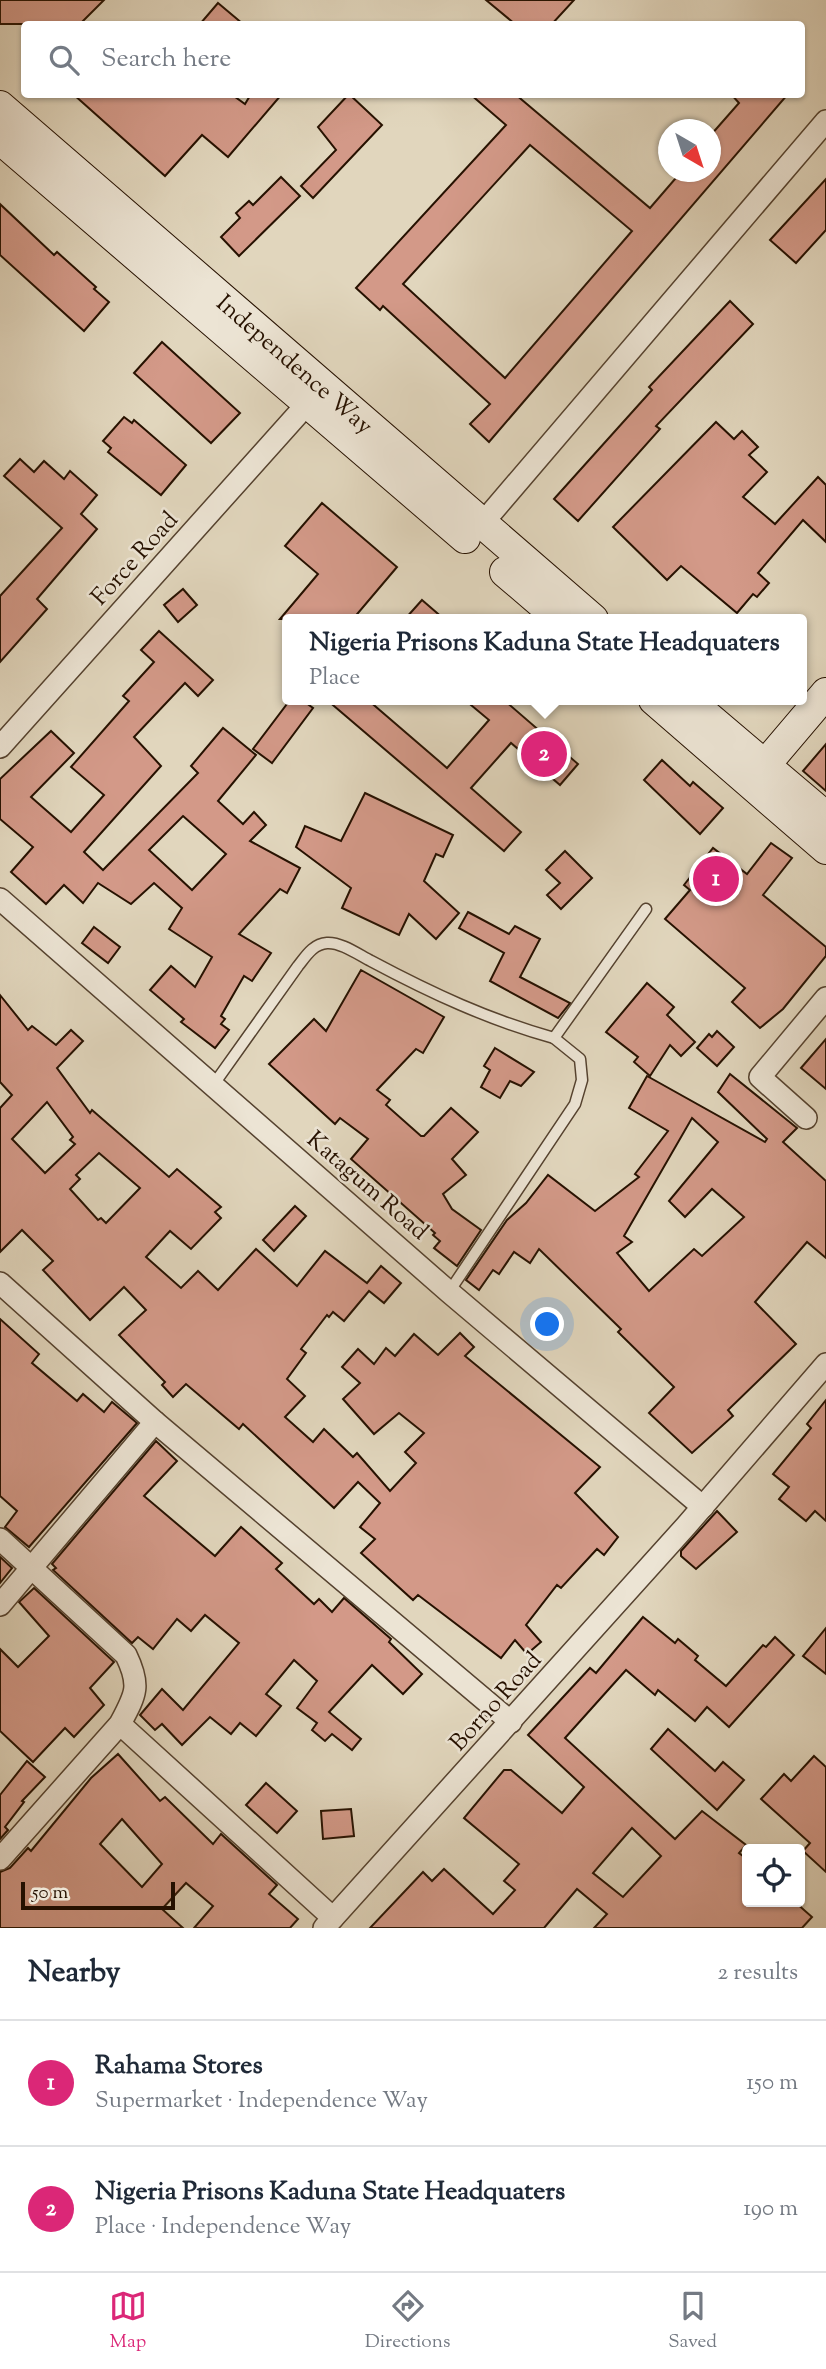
<!DOCTYPE html>
<meta charset="utf-8">
<style>
body{margin:0;font-family:"Sorts Mill Goudy",serif;background:#f2f2f3;color:#1f2937}
.controls{position:absolute;right:21px;bottom:21px;display:grid;overflow:hidden;border-radius:7px;box-shadow:0 2px 5px #0004}
.controls button{width:63px;height:63px;display:grid;place-items:center;padding:0;border:0;border-bottom:2px solid #e0e1e3;background:#fff;color:#1f2937;font:35px sans-serif}
.compass{position:absolute;left:658px;top:119px;width:63px;height:63px;border-radius:50%;background:#fff;box-shadow:0 2px 5px #0004;rotate:141deg}
.scale{position:absolute;left:21px;bottom:18px;width:154px;box-sizing:border-box;padding-left:7px;border:4px solid #261100;border-top:0;font-size:19px;line-height:24px;white-space:nowrap;color:#261100;-webkit-text-stroke:5px #ece4d4;paint-order:stroke}
.you{position:absolute;left:548px;top:1325px;width:24px;height:24px;margin:-18px;border:5px solid #fff;border-radius:50%;background:#1a73e8;box-shadow:0 0 0 10px #1a73e833}
.badge{display:grid;place-items:center;width:46px;height:46px;border-radius:50%;background:#db2777;color:#fff;font-size:23px;font-weight:700}
.pin{position:absolute;translate:-50% -50%;border:4px solid #fff;box-shadow:0 2px 7px #0006}
.popup{position:absolute;left:282px;top:614px;width:525px;height:91px;box-sizing:border-box;display:grid;place-content:center;border-radius:7px;background:#fff;filter:drop-shadow(0 2px 5px #0005);font-size:23px;white-space:nowrap;color:#747a83}
.popup b{font-size:26px;color:#1f2937}
.popup::after{content:'';position:absolute;left:50%;top:100%;margin-left:-14px;border:14px solid transparent;border-top-color:#fff}
.list{margin:0;padding:0;list-style:none}
h2{display:flex;justify-content:space-between;align-items:center;height:91px;margin:0;padding:0 28px;font-size:30px}
h2 small{font-size:23px;font-weight:400;color:#747a83}
.list li{display:grid;grid-template-columns:46px 1fr auto;gap:21px;align-items:center;box-sizing:border-box;height:126px;padding:0 28px;border-top:2px solid #e0e1e3}
.list b{display:block;font-size:26px;white-space:nowrap}
.list p{margin:0;font-size:23px;white-space:nowrap;color:#747a83}
.list em{font-size:23px;font-style:normal;color:#747a83}
.icon{flex:none;width:38px;height:38px;fill:none;stroke:currentColor;stroke-width:2;stroke-linecap:round;stroke-linejoin:round}
.map{position:relative;flex:none;width:826px;height:1928px;overflow:hidden}
.search{position:absolute;background:#fff;box-shadow:0 2px 5px #0004;left:21px;right:21px;top:21px;height:77px;display:flex;align-items:center;gap:18px;box-sizing:border-box;padding:0 24px;border-radius:7px;color:#747a83;font-size:26px}
.sheet{height:343px;background:#fff}
nav{display:flex;justify-content:space-around;align-items:center;box-sizing:border-box;height:98px;border-top:2px solid #e0e1e3;background:#fff;font-size:19px;color:#747a83}
nav a{display:grid;justify-items:center;gap:4px}
nav .on{color:#db2777}
.map>svg:first-child{display:block}
.building{fill:#d39988;stroke:#261100;stroke-width:2;fill-rule:evenodd}
.lines{fill:none;stroke-linecap:round;stroke-linejoin:round}
.lane-casing{stroke:#55422f;stroke-width:13}
.street-casing{stroke:#55422f;stroke-width:24}
.secondary-casing{stroke:#261100;stroke-width:32}
.lane{stroke:#ece4d4;stroke-width:10}
.street{stroke:#ece4d4;stroke-width:21}
.secondary{stroke:#ece4d4;stroke-width:30}
.labels{text-anchor:middle;stroke-width:5;stroke-linejoin:round;paint-order:stroke}
.street-label{font-size:24px;fill:#261100;stroke:#ece4d4}
</style>
<div class="map">
<svg width="826" height="1928" viewBox="0 0 826 1928">
<rect width="100%" height="100%" fill="#e1d6bd"/>
<filter id="stains"><feTurbulence type="fractalNoise" baseFrequency=".00286" numOctaves="4"/><feColorMatrix values="0 0 0 0 .2 0 0 0 0 .09 0 0 0 0 .02 0 0 0 .5 -.17"/></filter>
<radialGradient id="worn" r=".72"><stop offset=".6" stop-color="#630" stop-opacity="0"/><stop offset="1" stop-color="#630" stop-opacity=".3"/></radialGradient>
<g class="building">
<path d="M0,0H104L80,24H0Z"/>
<path d="M486,0H574L552,24H515Z"/>
<path d="M218,3L243,24H200Z"/>
<path d="M73,94H231L245,104L251,94H282L228,157L202,135L165,176Z"/>
<path d="M349,94L382,125L313,198L301,186L336,150L318,127Z"/>
<path d="M470,94H515L650,208L681,172H710V136L739,103L731,94H788L489,442L470,424L490,404L383,306L380,310L356,288L506,125ZM530,145L632,231L505,378L403,284Z"/>
<path d="M281,177L300,196L239,256L221,237L240,218L236,213L249,201L253,205Z"/>
<path d="M826,179V230L796,263L770,240Z"/>
<path d="M0,204L54,255L57,252L96,287L94,289L109,302L84,331L0,255Z"/>
<path d="M730,301L753,324L656,426L660,429L578,521L554,499L652,390L649,387Z"/>
<path d="M162,342L240,413L211,443L134,373Z"/>
<path d="M124,417L132,423L134,420L186,465L161,495L108,452L111,448L103,441Z"/>
<path d="M716,422L734,439L742,431L758,447L749,455L767,472L743,497L775,524L818,477L826,485V542L803,520L758,573L769,583L757,597L753,594L737,613L681,566L667,580L613,527Z"/>
<path d="M20,459L34,472L44,461L64,479L70,471L97,495L81,514L97,529L37,599L47,609L0,662V596L62,528L4,476Z"/>
<path d="M322,503L397,567L353,619H280L318,574L285,546Z"/>
<path d="M183,589L197,605L178,622L164,605Z"/>
<path d="M422,600L444,619H405Z"/>
<path d="M159,631L213,680L198,696L185,683L134,737L161,766L84,852L103,870L198,773L191,766L223,728L256,755L218,801L243,824L254,812L266,825L250,841L300,868L287,893L280,889L239,934L271,953L252,981L244,976L221,1016L225,1019L221,1024L229,1030L215,1048L181,1022L184,1019L150,990L171,966L195,987L212,957L169,929L182,908L154,883L131,904L98,883L83,903L64,885L46,904L11,872L33,847L0,819V779L51,731L74,753L31,797L71,832L104,795L71,767L129,701L123,696L154,662L141,650ZM183,816L226,854L192,890L149,850Z"/>
<path d="M290,700H302L313,708L272,763L253,749Z"/>
<path d="M327,700H368L447,768L489,720L465,700H504L578,764L560,785L511,743L471,788L521,832L504,851Z"/>
<path d="M826,744V791L803,771Z"/>
<path d="M662,760L690,786L693,782L723,808L700,834L644,780Z"/>
<path d="M365,793L453,835L443,857L436,854L424,881L459,913L436,939L409,914L399,935L342,908L351,888L296,847L305,826L341,841Z"/>
<path d="M771,843L792,858L763,895L826,947V956L783,1009L760,1028L732,1002L745,988L665,919L690,890L684,885L713,848L747,874Z"/>
<path d="M565,851L592,878L561,909L547,895L560,883L546,870Z"/>
<path d="M468,912L509,934L515,926L540,939L520,977L570,1003L558,1018L490,981L504,953L459,928Z"/>
<path d="M94,927L120,947L108,963L82,943Z"/>
<path d="M361,970L444,1017L423,1053L416,1049L377,1090L390,1100L386,1105L421,1136H424L451,1108L478,1132L452,1159L466,1175L443,1194L452,1209L481,1230L457,1266L434,1248L440,1241L433,1235L435,1233L351,1159L368,1139L340,1118L335,1124L269,1064L314,1019L326,1031Z"/>
<path d="M647,983L674,1007L667,1015L695,1042L681,1056L670,1045L650,1076L634,1062L638,1057L606,1032Z"/>
<path d="M0,995L28,1030L32,1026L56,1045L71,1030L83,1041L57,1068L90,1113L92,1110L169,1177L177,1169L221,1207L215,1212L221,1218L191,1249L170,1231L146,1257L181,1288L198,1271L218,1290L256,1249L297,1286L325,1251L367,1283L381,1266L401,1283L384,1303L369,1291L344,1321L333,1312L329,1317L327,1315L301,1349L306,1353L287,1379L305,1396L285,1417L313,1442L324,1429L353,1457L357,1453L390,1491L416,1463L405,1452L424,1433L399,1413L374,1434L343,1399L360,1383L342,1367L358,1349L374,1364L386,1348L395,1356L414,1334L438,1355L460,1333L474,1347L465,1356L600,1467L575,1493L618,1537L604,1555L597,1549L561,1588L557,1585L526,1625L541,1642L527,1654L515,1640L501,1658L418,1595L413,1600L361,1553L375,1539L360,1527L380,1503L358,1482L334,1508L243,1424L239,1429L186,1384L173,1397L162,1385L165,1382L119,1335L146,1310L124,1287L90,1320L43,1270L53,1261L22,1230L0,1252V1108L12,1095L0,1082ZM47,1102L73,1137L70,1140L75,1144L45,1173L12,1139ZM99,1153L140,1188L106,1223L101,1218L98,1220L70,1189L80,1179L76,1175Z"/>
<path d="M717,1031L734,1047L717,1066L697,1048L709,1034L712,1037Z"/>
<path d="M826,1039V1089L801,1068Z"/>
<path d="M495,1048L534,1072L521,1086L510,1081L500,1098L481,1087L490,1070L484,1066Z"/>
<path d="M730,1074L797,1128L783,1142L826,1181V1258L807,1242L755,1302L796,1344L728,1410L733,1416L692,1453L649,1413L674,1387L618,1332L621,1329L539,1249L530,1263L514,1252L499,1274L493,1270L479,1290L466,1280L507,1220L526,1203L548,1175L595,1211L639,1177L635,1174L668,1131L629,1108L647,1076L765,1142L767,1139L718,1092ZM692,1118L718,1142L669,1201L685,1217L712,1189L744,1217L702,1256L694,1249L649,1291L617,1253L632,1242L624,1236Z"/>
<path d="M295,1206L306,1216L274,1251L263,1240Z"/>
<path d="M0,1319L39,1354L32,1363L77,1401L83,1394L104,1412L112,1402L137,1423L29,1547L5,1527L17,1511L0,1496Z"/>
<path d="M826,1400V1521L815,1511L806,1521L779,1499L789,1487L773,1474L811,1428L807,1424Z"/>
<path d="M156,1441L177,1461L144,1496L215,1556L241,1527L282,1563L276,1569L314,1604L319,1599L332,1612L344,1598L391,1639L389,1642L422,1674L403,1694L372,1665L329,1712L361,1739L352,1750L332,1734L325,1741L312,1730L317,1723L297,1708L317,1681L294,1660L266,1694L281,1706L256,1736L240,1723L231,1734L210,1717L182,1745L162,1724L155,1730L140,1715L162,1689L183,1710L239,1643L205,1615L191,1631L177,1619L153,1649L138,1637L132,1643L53,1570L56,1568L52,1564Z"/>
<path d="M717,1511L737,1532L696,1569L681,1556V1551Z"/>
<path d="M0,1557L12,1568L0,1583Z"/>
<path d="M34,1588L114,1662L90,1688L104,1705L74,1737L65,1728L33,1762L0,1731V1649L18,1667L49,1636L19,1602Z"/>
<path d="M643,1617L675,1643L678,1639L698,1656L695,1660L726,1686L763,1645L766,1647L775,1637L794,1655L729,1727L707,1707L695,1721L658,1690L655,1695L626,1670L565,1738L675,1839L702,1811L746,1845L739,1853L747,1859V1902H795L812,1917L802,1928H594L607,1914L577,1889L544,1928H370L423,1872L432,1881L444,1869L493,1914L515,1890L504,1881L519,1864L464,1818L504,1770H511L562,1813L584,1787L528,1735L590,1668L596,1673ZM632,1828L661,1856L623,1897L593,1873Z"/>
<path d="M826,1628V1674L803,1656Z"/>
<path d="M668,1729L715,1771L723,1762L744,1780L717,1810L651,1749Z"/>
<path d="M118,1754L160,1801L165,1797L213,1844L221,1834L277,1885L269,1894L298,1919L290,1928H194L213,1906L186,1883L162,1909L183,1928H0V1872L10,1868L28,1848L31,1851L91,1778ZM122,1819L162,1864L142,1887L100,1844Z"/>
<path d="M814,1756L826,1767V1872L803,1851L810,1843L761,1799L784,1774L791,1781Z"/>
<path d="M27,1761L45,1777L22,1801L24,1802L5,1827L8,1830L0,1839V1795Z"/>
<path d="M266,1783L297,1811L277,1833L246,1805Z"/>
<path d="M351,1809L354,1836L323,1839L321,1811Z"/>
</g>
<g class="lines">
<defs>
<g id="lane">
<path d="M214,1084L298,966C306,956 313,944 327,943C341,942 359,955 371,961C431,993 489,1020 554,1038"/>
<path d="M449,1292L575,1104L582,1080L580,1059L554,1038L646,909"/>
</g>
<g id="street">
<path d="M481,525L826,121"/>
<path d="M0,747L307,404"/>
<path d="M0,899L449,1292L703,1507"/>
<path d="M806,1118L760,1077L826,998"/>
<path d="M0,1283L155,1422L511,1722"/>
<path d="M0,1539L126,1655C141,1686 136,1694 120,1724L0,1859"/>
<path d="M0,1605L155,1422"/>
<path d="M120,1724L333,1918"/>
<path d="M324,1928L686,1526L826,1364"/>
</g>
<g id="secondary">
<path d="M0,106L593,619"/>
<path d="M0,139L465,538"/>
<path d="M505,572L560,619"/>
<path d="M654,700L826,849"/>
<path d="M688,700L826,817"/>
<path d="M765,765L826,693"/>
</g>
</defs>
<use href="#lane" class="lane-casing"/>
<use href="#street" class="street-casing"/>
<use href="#secondary" class="secondary-casing"/>
<use href="#lane" class="lane"/>
<use href="#street" class="street"/>
<use href="#secondary" class="secondary"/>
</g>
<g class="labels">
<g class="street-label">
<text transform="translate(295 364) rotate(41)" y="8">Independence Way</text>
<text transform="translate(134 558) rotate(-48)" y="8">Force Road</text>
<text transform="translate(368 1185) rotate(41)" y="8">Katagum Road</text>
<text transform="translate(495 1701) rotate(-48)" y="8">Borno Road</text>
</g>
</g>
<rect width="100%" height="100%" filter="url(#stains)"/>
<rect width="100%" height="100%" fill="url(#worn)"/>
</svg>
<div class="controls">
<button><svg class="icon" aria-label="locate" viewBox="0 0 24 24"><circle cx="12" cy="12" r="6"/><path d="M12 2v4M12 18v4M2 12h4M18 12h4"/></svg></button>
</div>
<svg class="compass" viewBox="-18 -18 36 36"><path d="M0-13l5 13h-10z" fill="#e53935"/><path d="M0 13l5-13h-10z" fill="#747a83"/></svg>
<div class="scale">50 m</div>
<div class="you"></div>
<div class="pin badge" style="left:716px;top:879px">1</div>
<div class="pin badge" style="left:544px;top:754px">2</div>
<div class="popup"><b>Nigeria Prisons Kaduna State Headquaters</b>Place</div>
<div class="search"><svg class="icon" aria-label="search" viewBox="0 0 24 24"><circle cx="10" cy="10" r="6"/><path d="M15 15l6 6"/></svg>Search here</div>
</div>
<section class="sheet">
<h2>Nearby<small>2 results</small></h2>
<ul class="list">
<li><span class="badge">1</span><div><b>Rahama Stores</b><p>Supermarket · Independence Way</p></div><em>150 m</em></li>
<li><span class="badge">2</span><div><b>Nigeria Prisons Kaduna State Headquaters</b><p>Place · Independence Way</p></div><em>190 m</em></li>
</ul>
</section>
<nav>
<a class="on"><svg class="icon" aria-label="map" viewBox="0 0 24 24"><path d="M3 6l6-2 6 2 6-2v14l-6 2-6-2-6 2zM9 4v14M15 6v14"/></svg>Map</a>
<a><svg class="icon" aria-label="directions" viewBox="0 0 24 24"><path d="M12 3l9 9-9 9-9-9zM9 14v-3h6M13 9l2 2-2 2"/></svg>Directions</a>
<a><svg class="icon" aria-label="saved" viewBox="0 0 24 24"><path d="M7 4h10v16l-5-4-5 4z"/></svg>Saved</a>
</nav>
